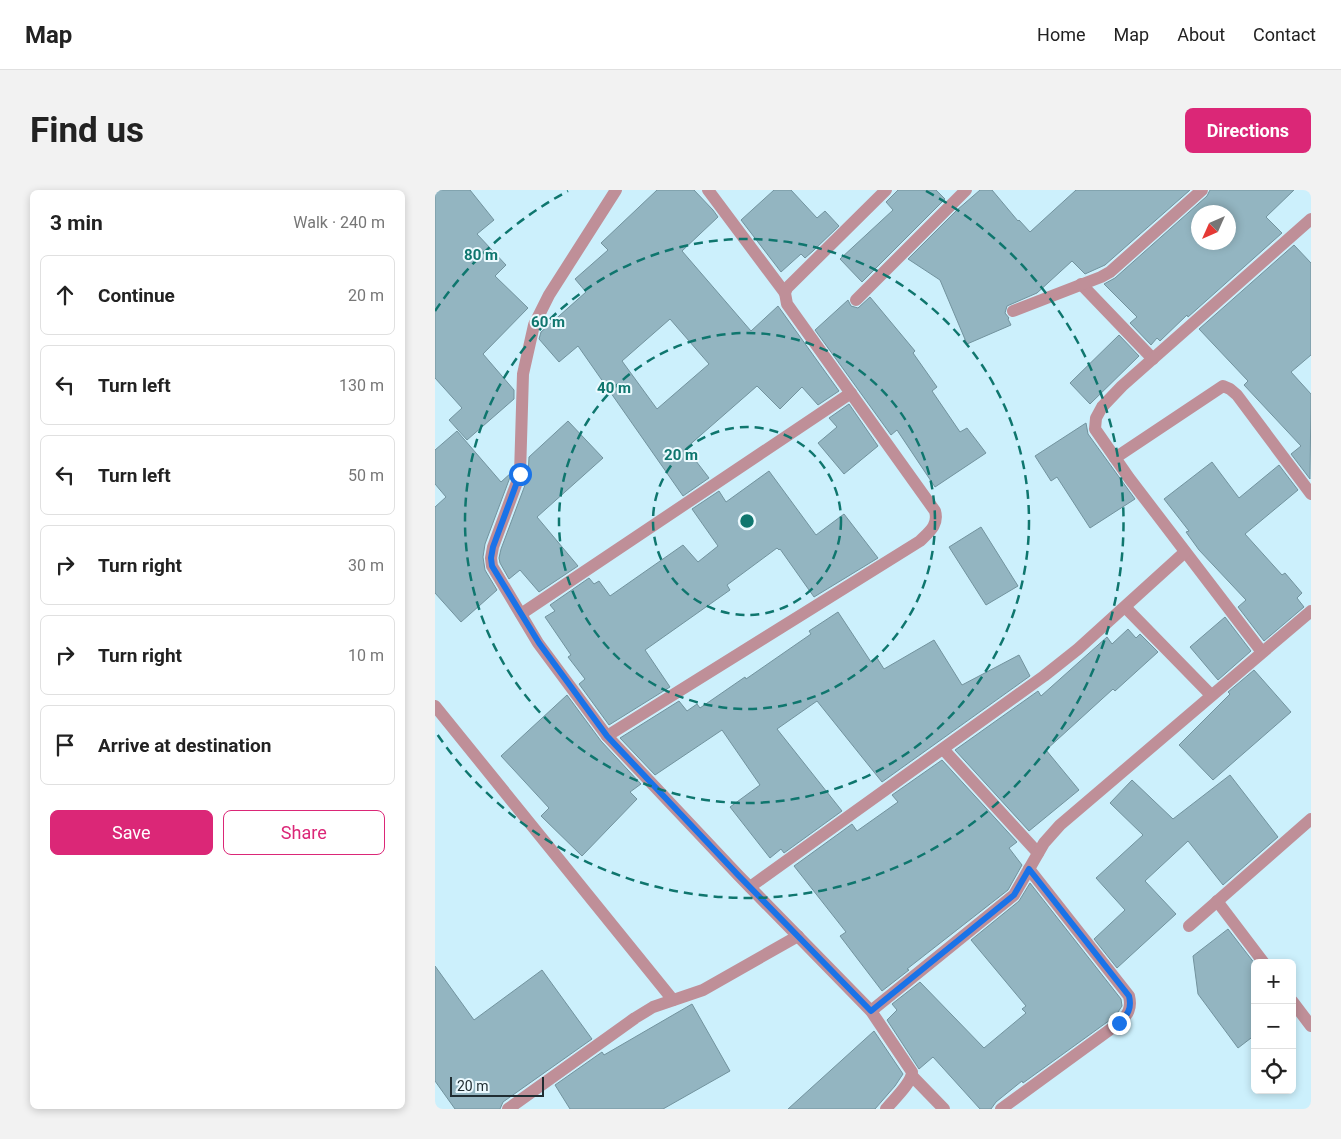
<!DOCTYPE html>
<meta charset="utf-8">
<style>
body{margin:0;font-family:Roboto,sans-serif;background:#f2f2f2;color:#222}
.controls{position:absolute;right:15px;bottom:15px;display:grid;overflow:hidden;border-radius:8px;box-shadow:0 2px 8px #0003}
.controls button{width:45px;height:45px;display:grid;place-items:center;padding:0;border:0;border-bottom:1px solid #e0e0e0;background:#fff;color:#222;font:25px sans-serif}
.compass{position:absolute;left:756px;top:15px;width:45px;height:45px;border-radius:50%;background:#fff;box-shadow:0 2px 8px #0003;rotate:225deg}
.scale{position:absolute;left:15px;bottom:12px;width:94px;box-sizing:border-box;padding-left:5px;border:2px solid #202d32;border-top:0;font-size:14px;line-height:18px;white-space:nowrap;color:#202d32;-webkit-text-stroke:4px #ebf9fe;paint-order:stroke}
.stop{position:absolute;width:15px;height:15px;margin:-11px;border:4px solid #1a73e8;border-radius:50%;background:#fff}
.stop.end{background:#1a73e8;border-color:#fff;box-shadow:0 1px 5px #0008}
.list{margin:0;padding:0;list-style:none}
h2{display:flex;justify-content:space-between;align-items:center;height:65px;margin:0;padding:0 20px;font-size:21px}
h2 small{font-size:16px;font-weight:400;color:#767676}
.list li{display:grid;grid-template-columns:32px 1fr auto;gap:15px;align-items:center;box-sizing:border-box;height:80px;margin:0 10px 10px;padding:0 10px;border:1px solid #e0e0e0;border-radius:8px}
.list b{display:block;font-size:19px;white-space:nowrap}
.list em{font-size:16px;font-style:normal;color:#767676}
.actions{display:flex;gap:10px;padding:15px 20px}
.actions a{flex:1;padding:11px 0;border:1px solid #db2777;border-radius:8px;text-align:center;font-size:18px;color:#db2777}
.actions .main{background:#db2777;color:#fff}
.icon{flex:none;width:28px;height:28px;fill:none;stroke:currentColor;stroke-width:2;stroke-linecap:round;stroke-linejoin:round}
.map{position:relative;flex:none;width:876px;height:919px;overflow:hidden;border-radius:8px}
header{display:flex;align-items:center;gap:30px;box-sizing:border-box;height:70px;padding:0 25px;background:#fff;border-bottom:1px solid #e0e0e0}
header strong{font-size:24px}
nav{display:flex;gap:28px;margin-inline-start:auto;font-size:18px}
.intro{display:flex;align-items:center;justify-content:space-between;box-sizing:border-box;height:120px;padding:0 30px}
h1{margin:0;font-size:35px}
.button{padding:12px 22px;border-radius:8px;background:#db2777;color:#fff;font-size:18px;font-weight:700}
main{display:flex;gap:30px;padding:0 30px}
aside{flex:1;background:#fff;border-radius:8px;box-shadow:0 2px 8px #0003}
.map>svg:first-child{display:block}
.building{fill:#93b5c1;stroke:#72939e;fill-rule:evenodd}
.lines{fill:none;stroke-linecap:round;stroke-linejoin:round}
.minor{stroke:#bf8f98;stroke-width:12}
.route{stroke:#1a73e8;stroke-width:6}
.ring{fill:none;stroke:#0f766e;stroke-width:2.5;stroke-dasharray:9 6}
.centre{fill:#0f766e;stroke:#ebf9fe;stroke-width:2.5}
.ring-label{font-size:15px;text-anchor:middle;font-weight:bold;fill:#0f766e;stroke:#ebf9fe;stroke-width:4;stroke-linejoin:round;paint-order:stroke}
</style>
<header>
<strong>Map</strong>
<nav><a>Home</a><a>Map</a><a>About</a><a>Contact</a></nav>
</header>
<div class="intro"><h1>Find us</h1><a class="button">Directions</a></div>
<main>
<aside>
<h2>3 min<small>Walk · 240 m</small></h2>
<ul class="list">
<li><svg class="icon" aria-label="ahead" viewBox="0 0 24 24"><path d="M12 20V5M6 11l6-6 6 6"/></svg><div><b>Continue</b></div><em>20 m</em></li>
<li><svg class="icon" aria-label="left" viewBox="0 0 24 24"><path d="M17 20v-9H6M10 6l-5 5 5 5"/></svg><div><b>Turn left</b></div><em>130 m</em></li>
<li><svg class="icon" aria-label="left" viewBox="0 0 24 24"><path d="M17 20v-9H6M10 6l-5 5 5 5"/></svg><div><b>Turn left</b></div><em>50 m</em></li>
<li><svg class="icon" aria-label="right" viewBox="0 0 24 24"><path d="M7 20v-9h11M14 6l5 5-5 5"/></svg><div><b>Turn right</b></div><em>30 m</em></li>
<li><svg class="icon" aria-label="right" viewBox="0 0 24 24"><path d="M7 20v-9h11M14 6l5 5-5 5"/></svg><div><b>Turn right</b></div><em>10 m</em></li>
<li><svg class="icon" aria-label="arrive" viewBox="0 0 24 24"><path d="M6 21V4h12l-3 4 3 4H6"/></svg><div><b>Arrive at destination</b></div></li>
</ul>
<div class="actions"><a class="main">Save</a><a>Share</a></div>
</aside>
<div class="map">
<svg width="876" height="919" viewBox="0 0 876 919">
<rect width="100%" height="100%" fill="#ccf0fc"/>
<g class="building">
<path d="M0,0H35L59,30L42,44L71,75L60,86L93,118L48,164L79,200V209L32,250L14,230L27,218L0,188Z"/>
<path d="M222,0H259L278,20L283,27L247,61L316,141L343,116L404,201L383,215L367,197L345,219L322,196L251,258L274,288L248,306L143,156L124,172L104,149L106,142L151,102L140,89L173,60L166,53ZM235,129L274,174L222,219L187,171Z"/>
<path d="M339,0H356L382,28L390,21L404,36L378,61L370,68L366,64L346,82L306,30Z"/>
<path d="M463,0H501L510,9L427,92L405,69L458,20L451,12Z"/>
<path d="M545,0H557L583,31L584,30L595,42L641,0H755L670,75L650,84L637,71L602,103L572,116L570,123L574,128L573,129L576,135L532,154L505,90L473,69L522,20Z"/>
<path d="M775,0H859L831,27L847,43L753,127L752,125L725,151L722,148L716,155L695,133L702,127L669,94L680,88L772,6ZM764,22H794V52H764Z"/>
<path d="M859,55L876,73V165L856,182L876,204L875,289L856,264L866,256L809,195L813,191L764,139Z"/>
<path d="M435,107L480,161L478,163L502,197L497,201L525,242L532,238L551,263L500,297L462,240L456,245L380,140L413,110L416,116L423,118Z"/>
<path d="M684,145L704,166L655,214L635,193Z"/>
<path d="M414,214L443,256L409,284L383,253L402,237L394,228Z"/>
<path d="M133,231L168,268L102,327L143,376L104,402L85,380L74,389L65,373L64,368L66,359L93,287L94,267Z"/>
<path d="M651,233L653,244L700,309L655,338L622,287L616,291L600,266Z"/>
<path d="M22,241L66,292L77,282L50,354L48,367L50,380L62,400L26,432L0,403V317L11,307L0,294V260Z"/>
<path d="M777,272L804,308L844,275L863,300L810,344L847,385L850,383L867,403L862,408L869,417L829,451L803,417L811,410L764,360L751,342L754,341L729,309Z"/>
<path d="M334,281L381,345L409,324L443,368L379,407L345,359L344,360L342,358L292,395L295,400L210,460L235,497L174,535L144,494L150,489L133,467L136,465L110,427L120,421L115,415L154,388L159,394L164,391L175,406L248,355L263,372L283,356L257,319L284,301L291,312Z"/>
<path d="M546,337L583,396L551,415L514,357Z"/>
<path d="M403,422L436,472L442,468L449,479L499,450L527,495L584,465L595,486L447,592L382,511L342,539L407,621L349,663L346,659L335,668L295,617L325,595L287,540L220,585L185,548L244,511L252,521L262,514L265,518L310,487L311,489L376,444L374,441Z"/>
<path d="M790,427L816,461L783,490L755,457Z"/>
<path d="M693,439L701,448L705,444L723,462L680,501L678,499L611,560L644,600L594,641L520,560L603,501L606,506L672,447L677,454Z"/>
<path d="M819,480L856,522L778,590L744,555L795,504L793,502Z"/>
<path d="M132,505L166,551L206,594L195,602L202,609L147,666L106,626L114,618L66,566Z"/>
<path d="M507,570L582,652L574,658L587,675L573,700L472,779L474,780L447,801L405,746L411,742L359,676L417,634L422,641L463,612L457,605Z"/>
<path d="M795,585L843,647L788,695L753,651L710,691L741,724L682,778L659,749L690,720L661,688L708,645L675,613L697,590L738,629Z"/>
<path d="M595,693L686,809L687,816L683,822L675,830L588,893L587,891L561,912L556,919H545L498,867L484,879L452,830L462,820L457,814L485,792L549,858L591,823L587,819L591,816L536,750L584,711Z"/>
<path d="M793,739L820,774V845L803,858L763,804L758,766Z"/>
<path d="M0,776L39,830L107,780L157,849L68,912L65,919H20L0,891Z"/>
<path d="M257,814L295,881L228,919H135L120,895L167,862L169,865Z"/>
<path d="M439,841L468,884L460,896L440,919H353Z"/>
</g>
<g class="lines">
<g class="minor">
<path d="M181,0L114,105L99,135L88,184L85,284L58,357L56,368L57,376L103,453L172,546L304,686L436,821L477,882C477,893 458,910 451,919"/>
<path d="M273,0L350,103"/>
<path d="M646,94L718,169"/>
<path d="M421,110L531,0"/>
<path d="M578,121L666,87L675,82L767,0"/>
<path d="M680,268L788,196L795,199L802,205L876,304"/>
<path d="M690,417L776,505"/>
<path d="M86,424L416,203"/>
<path d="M827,462L694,288L660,239L661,228L667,217L687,196L876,29"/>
<path d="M0,516L238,810"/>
<path d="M172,546L485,351C494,342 504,335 500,321L352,114L350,103L352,98L451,0"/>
<path d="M508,559L603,663"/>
<path d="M315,697L609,486L643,459L750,362"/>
<path d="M782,711L829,773"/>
<path d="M754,736L876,629"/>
<path d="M857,811L876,836"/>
<path d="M436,821L579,705L609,653L625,635L876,421"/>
<path d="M477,886L509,919"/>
<path d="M73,919L200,828L218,817L268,800L363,746"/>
<path d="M566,919L684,833C693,825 697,818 694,806L594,679"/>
</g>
</g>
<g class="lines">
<path class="route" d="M85,284L58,357L56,368L57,376L104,453L172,546L304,686L436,821L579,705L594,679L694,806C697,818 693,825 684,833"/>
</g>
<g class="ring">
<circle cx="312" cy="331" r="94"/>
<circle cx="312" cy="331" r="188"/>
<circle cx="312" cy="331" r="282"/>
<path d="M0 121A376 376 0 0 1 133 1M491 1A376 376 0 1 1 0 541"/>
</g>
<circle cx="312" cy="331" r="8" class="centre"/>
<g class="ring-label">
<text x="46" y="70">80 m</text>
<text x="113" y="137">60 m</text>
<text x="179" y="203">40 m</text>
<text x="246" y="270">20 m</text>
</g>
</svg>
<div class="controls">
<button>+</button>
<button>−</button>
<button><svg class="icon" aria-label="locate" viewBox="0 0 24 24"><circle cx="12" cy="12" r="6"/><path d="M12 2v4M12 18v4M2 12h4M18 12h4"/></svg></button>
</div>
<svg class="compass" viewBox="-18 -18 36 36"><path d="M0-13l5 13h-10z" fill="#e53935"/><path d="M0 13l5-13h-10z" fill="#767676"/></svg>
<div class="scale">20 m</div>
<div class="stop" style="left:85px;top:284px"></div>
<div class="stop end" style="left:684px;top:833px"></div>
</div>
</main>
